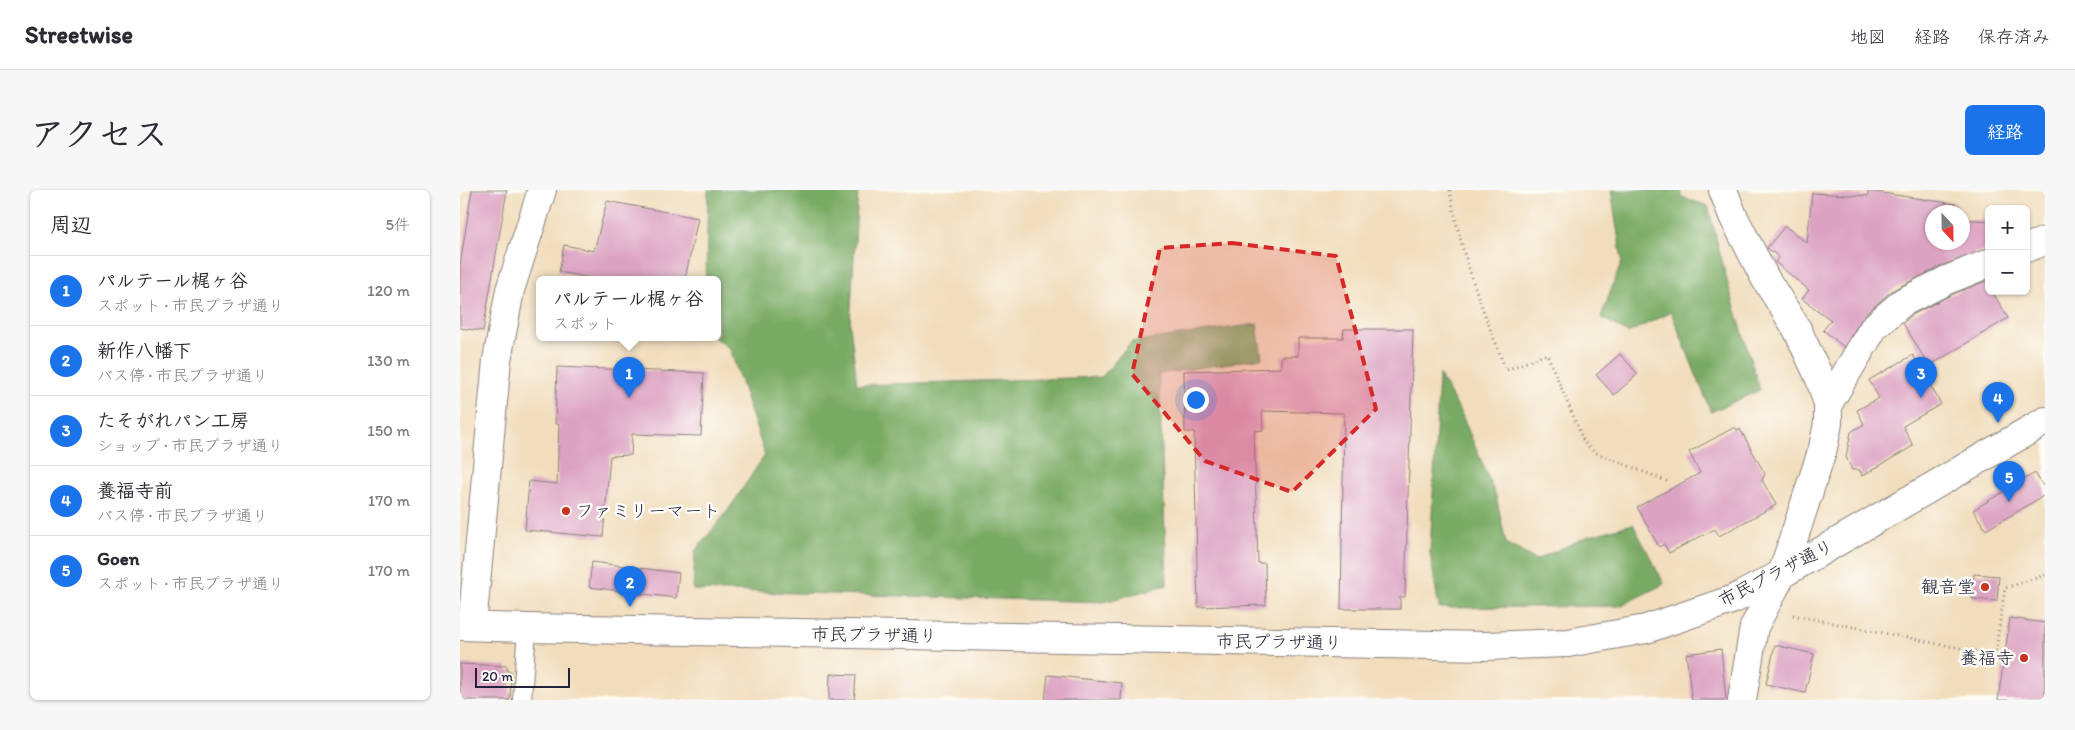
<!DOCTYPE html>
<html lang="ja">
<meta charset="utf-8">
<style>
body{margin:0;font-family:Itim,"Klee One",sans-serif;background:#f7f7f7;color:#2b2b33}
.controls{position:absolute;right:15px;top:15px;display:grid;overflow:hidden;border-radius:8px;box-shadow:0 1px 4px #0004}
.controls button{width:45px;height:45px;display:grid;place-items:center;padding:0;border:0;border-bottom:1px solid #e1e1e2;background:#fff;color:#2b2b33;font:25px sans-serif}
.compass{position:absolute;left:1465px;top:15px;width:45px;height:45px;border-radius:50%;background:#fff;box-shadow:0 1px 4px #0004;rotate:158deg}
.scale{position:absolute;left:15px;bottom:12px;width:95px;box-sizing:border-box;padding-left:5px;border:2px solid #22223b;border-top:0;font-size:14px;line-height:18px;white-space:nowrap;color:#22223b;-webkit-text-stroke:4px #fdfcf7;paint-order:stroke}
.you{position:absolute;left:735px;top:209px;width:18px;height:18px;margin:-12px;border:4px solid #fff;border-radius:50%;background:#1a73e8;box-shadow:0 0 0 8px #1a73e833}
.badge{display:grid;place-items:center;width:32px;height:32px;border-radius:50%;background:#1a73e8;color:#fff;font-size:16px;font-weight:700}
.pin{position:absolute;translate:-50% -41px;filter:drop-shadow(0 1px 2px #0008)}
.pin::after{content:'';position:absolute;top:26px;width:18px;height:15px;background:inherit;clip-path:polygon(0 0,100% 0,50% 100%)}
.popup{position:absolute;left:76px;top:86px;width:185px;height:65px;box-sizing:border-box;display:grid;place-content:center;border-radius:8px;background:#fff;filter:drop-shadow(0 1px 4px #0005);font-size:16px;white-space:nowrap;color:#7c7c81}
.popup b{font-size:19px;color:#2b2b33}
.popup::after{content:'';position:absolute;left:50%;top:100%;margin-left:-10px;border:10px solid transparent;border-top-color:#fff}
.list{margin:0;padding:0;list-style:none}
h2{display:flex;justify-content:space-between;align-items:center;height:65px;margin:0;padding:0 20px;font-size:21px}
h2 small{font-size:16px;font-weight:400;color:#7c7c81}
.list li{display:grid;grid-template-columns:32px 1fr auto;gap:15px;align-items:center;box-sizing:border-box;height:70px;padding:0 20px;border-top:1px solid #e1e1e2}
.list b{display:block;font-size:19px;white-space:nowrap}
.list p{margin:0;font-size:16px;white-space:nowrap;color:#7c7c81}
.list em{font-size:16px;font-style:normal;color:#7c7c81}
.map{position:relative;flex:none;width:1585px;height:510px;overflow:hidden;border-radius:8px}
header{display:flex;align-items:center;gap:30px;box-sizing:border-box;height:70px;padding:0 25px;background:#fff;border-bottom:1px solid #e1e1e2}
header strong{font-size:24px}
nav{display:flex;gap:28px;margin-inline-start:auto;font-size:18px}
.intro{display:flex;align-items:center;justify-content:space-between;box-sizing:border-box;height:120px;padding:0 30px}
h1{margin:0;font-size:35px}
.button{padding:12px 22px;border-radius:8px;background:#1a73e8;color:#fff;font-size:18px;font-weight:700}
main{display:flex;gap:30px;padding:0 30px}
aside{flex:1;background:#fff;border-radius:8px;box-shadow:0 1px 4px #0004}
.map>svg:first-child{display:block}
.forest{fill:#79aa64;stroke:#4e6650}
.building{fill:#dca2c2}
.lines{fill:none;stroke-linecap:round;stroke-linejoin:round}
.service-casing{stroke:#8a807c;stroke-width:20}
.minor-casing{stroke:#8a807c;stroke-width:30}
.tertiary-casing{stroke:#8a807c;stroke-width:30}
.path{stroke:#8a807c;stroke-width:3;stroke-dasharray:1 4;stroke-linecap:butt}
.service{stroke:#fff;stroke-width:18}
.minor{stroke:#fff;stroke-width:28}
.tertiary{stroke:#fff;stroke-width:28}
.marked{fill:#d62828;fill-opacity:0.2;stroke:#d62828;stroke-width:4;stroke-dasharray:10 6;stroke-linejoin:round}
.poi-dot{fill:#c8321e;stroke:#fdfcf7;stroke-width:2}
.labels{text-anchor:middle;stroke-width:5;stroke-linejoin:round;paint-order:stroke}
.poi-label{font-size:18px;fill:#22223b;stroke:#fdfcf7;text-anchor:end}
.street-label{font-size:18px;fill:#22223b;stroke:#fdfcf7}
</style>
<header>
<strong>Streetwise</strong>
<nav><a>地図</a><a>経路</a><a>保存済み</a></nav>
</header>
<div class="intro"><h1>アクセス</h1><a class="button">経路</a></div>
<main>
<aside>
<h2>周辺<small>5件</small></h2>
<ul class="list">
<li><span class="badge">1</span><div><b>パルテール梶ヶ谷</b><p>スポット · 市民プラザ通り</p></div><em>120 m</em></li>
<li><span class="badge">2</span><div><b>新作八幡下</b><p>バス停 · 市民プラザ通り</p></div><em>130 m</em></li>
<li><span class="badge">3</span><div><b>たそがれパン工房</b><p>ショップ · 市民プラザ通り</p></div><em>150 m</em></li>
<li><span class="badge">4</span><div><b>養福寺前</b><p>バス停 · 市民プラザ通り</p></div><em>170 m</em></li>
<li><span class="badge">5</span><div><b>Goen</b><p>スポット · 市民プラザ通り</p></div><em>170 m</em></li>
</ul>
</aside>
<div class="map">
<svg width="1585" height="510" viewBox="0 0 1585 510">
<rect width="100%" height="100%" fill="#fdfcf7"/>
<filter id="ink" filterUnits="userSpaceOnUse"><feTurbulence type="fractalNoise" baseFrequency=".02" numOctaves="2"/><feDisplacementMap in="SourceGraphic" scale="10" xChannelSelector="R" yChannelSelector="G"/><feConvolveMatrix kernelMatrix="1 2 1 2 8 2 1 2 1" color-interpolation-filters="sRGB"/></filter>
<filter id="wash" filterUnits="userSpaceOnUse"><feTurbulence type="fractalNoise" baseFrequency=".0096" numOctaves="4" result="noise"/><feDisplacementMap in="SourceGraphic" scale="20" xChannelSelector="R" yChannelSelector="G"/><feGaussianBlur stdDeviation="1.12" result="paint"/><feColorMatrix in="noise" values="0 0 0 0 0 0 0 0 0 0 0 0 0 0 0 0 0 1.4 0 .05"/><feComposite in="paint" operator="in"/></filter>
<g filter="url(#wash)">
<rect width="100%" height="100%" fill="#f1ddbc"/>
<g class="forest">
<path d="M248,0H398L390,134L397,195L642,187L671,152L797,134L802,168L699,184L707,395L644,412L233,400L235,361L267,322L305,265L270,159L254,147H258V89H246Z"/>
<path d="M1151,0H1220L1222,7L1248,16L1267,91L1300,200L1251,222L1211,122L1168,143L1141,127L1162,71Z"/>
<path d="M979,184L1001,223L1036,306L1046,353L1076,370L1126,347L1173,334L1204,394L1160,416L979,418L970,363Z"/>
</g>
<g id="blocks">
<g class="building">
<path d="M12,0H47L23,141L0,138V75Z"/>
<path d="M1408,1L1496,14L1495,22H1472V52H1502V29L1529,31V58L1481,76L1433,100L1404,125L1384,157L1363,140L1371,130L1342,109L1349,100L1315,72L1319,67L1307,58L1325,36L1347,53L1352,3L1408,6Z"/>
<path d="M147,11L238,28L225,89H135L99,82L104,55L134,61Z"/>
<path d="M1526,91L1529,96V101H1532L1548,128L1469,176L1443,133L1452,125L1493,104Z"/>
<path d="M884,139H953L945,407H940V419H881L884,223L802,221L803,240L794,241L798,373H805L806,415L738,417L734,242H725L724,181L821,178V166H838V148H883Z"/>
<path d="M1160,164L1178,184L1154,205L1136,185Z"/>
<path d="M1453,165L1481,214L1443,236L1453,256L1402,286L1400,280H1392L1386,267L1391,242L1404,234L1397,220L1419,208L1409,190Z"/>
<path d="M97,177L244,183L241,246L172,244L171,265L150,266L143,347L65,340L69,291L97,294L99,234H95Z"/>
<path d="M1275,237L1277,240L1280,239L1305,284L1302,290L1316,315L1259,346L1255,339L1209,363L1204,354L1199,357L1177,317L1240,283L1229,262Z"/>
<path d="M1575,283L1585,299V305L1526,340L1513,320Z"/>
<path d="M132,372L219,383L216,408L129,397Z"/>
<path d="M1514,384L1539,386L1537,411L1512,409Z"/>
<path d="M1550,428L1585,433V510H1538Z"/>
<path d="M1315,455L1354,464L1345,503L1306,494Z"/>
<path d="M1261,459L1266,510H1232L1226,464Z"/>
<path d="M0,474L47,476V481H51L50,510H0Z"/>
<path d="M370,484L396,485L394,510H369Z"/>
<path d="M588,485L662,493L661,510H585Z"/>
</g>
</g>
</g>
<g filter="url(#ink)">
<use href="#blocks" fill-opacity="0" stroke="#8a807c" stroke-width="1"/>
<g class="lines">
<defs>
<path id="service" d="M62,510L67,438"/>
<g id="minor">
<path d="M1566,58L1585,51"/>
<path d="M1368,214L1414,137L1443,112L1487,90L1529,73"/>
<path d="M12,436L37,170L50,100L82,0"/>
<path d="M1282,510L1294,437L1322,384"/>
</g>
<g id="tertiary">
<path d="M1263,0L1273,26L1305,88L1337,139L1360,189L1368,214V233L1363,258L1322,384"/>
<path d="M0,436L67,438L1026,456L1108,453L1186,439L1274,409L1322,384L1585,231"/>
</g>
</defs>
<use href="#service" class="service-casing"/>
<use href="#minor" class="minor-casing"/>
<use href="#tertiary" class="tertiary-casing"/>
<g class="path">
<path d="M990,0C1000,63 1023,121 1046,180L1087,164L1124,252L1134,262L1209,292"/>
<path d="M1333,425L1535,465L1545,398L1585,385"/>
</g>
<use href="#service" class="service"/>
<use href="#minor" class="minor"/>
<use href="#tertiary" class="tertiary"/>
</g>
</g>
<path class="marked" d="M772,53L876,66L916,219L832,302L745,271L672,184L700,58Z"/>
<g class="poi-dot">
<circle cx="106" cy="321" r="5"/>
<circle cx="1525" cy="397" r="5"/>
<circle cx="1564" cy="468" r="5"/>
</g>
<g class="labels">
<g class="poi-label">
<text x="116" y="327" text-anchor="start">ファミリーマート</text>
<text x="1515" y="403">観音堂</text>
<text x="1554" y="474">養福寺</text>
</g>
<g class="street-label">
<text transform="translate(1316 383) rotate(-27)" y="6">市民プラザ通り</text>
<text transform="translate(414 445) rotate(1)" y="6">市民プラザ通り</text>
<text transform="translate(819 452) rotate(1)" y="6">市民プラザ通り</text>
</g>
</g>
</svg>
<div class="controls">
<button>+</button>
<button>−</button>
</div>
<svg class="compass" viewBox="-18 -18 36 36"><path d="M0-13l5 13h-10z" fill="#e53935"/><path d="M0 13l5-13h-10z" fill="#7c7c81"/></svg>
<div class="scale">20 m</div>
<div class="you"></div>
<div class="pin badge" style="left:169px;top:208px">1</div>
<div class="popup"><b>パルテール梶ヶ谷</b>スポット</div>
<div class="pin badge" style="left:170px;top:417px">2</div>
<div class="pin badge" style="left:1461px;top:208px">3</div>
<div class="pin badge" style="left:1538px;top:233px">4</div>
<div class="pin badge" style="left:1549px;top:312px">5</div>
</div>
</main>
